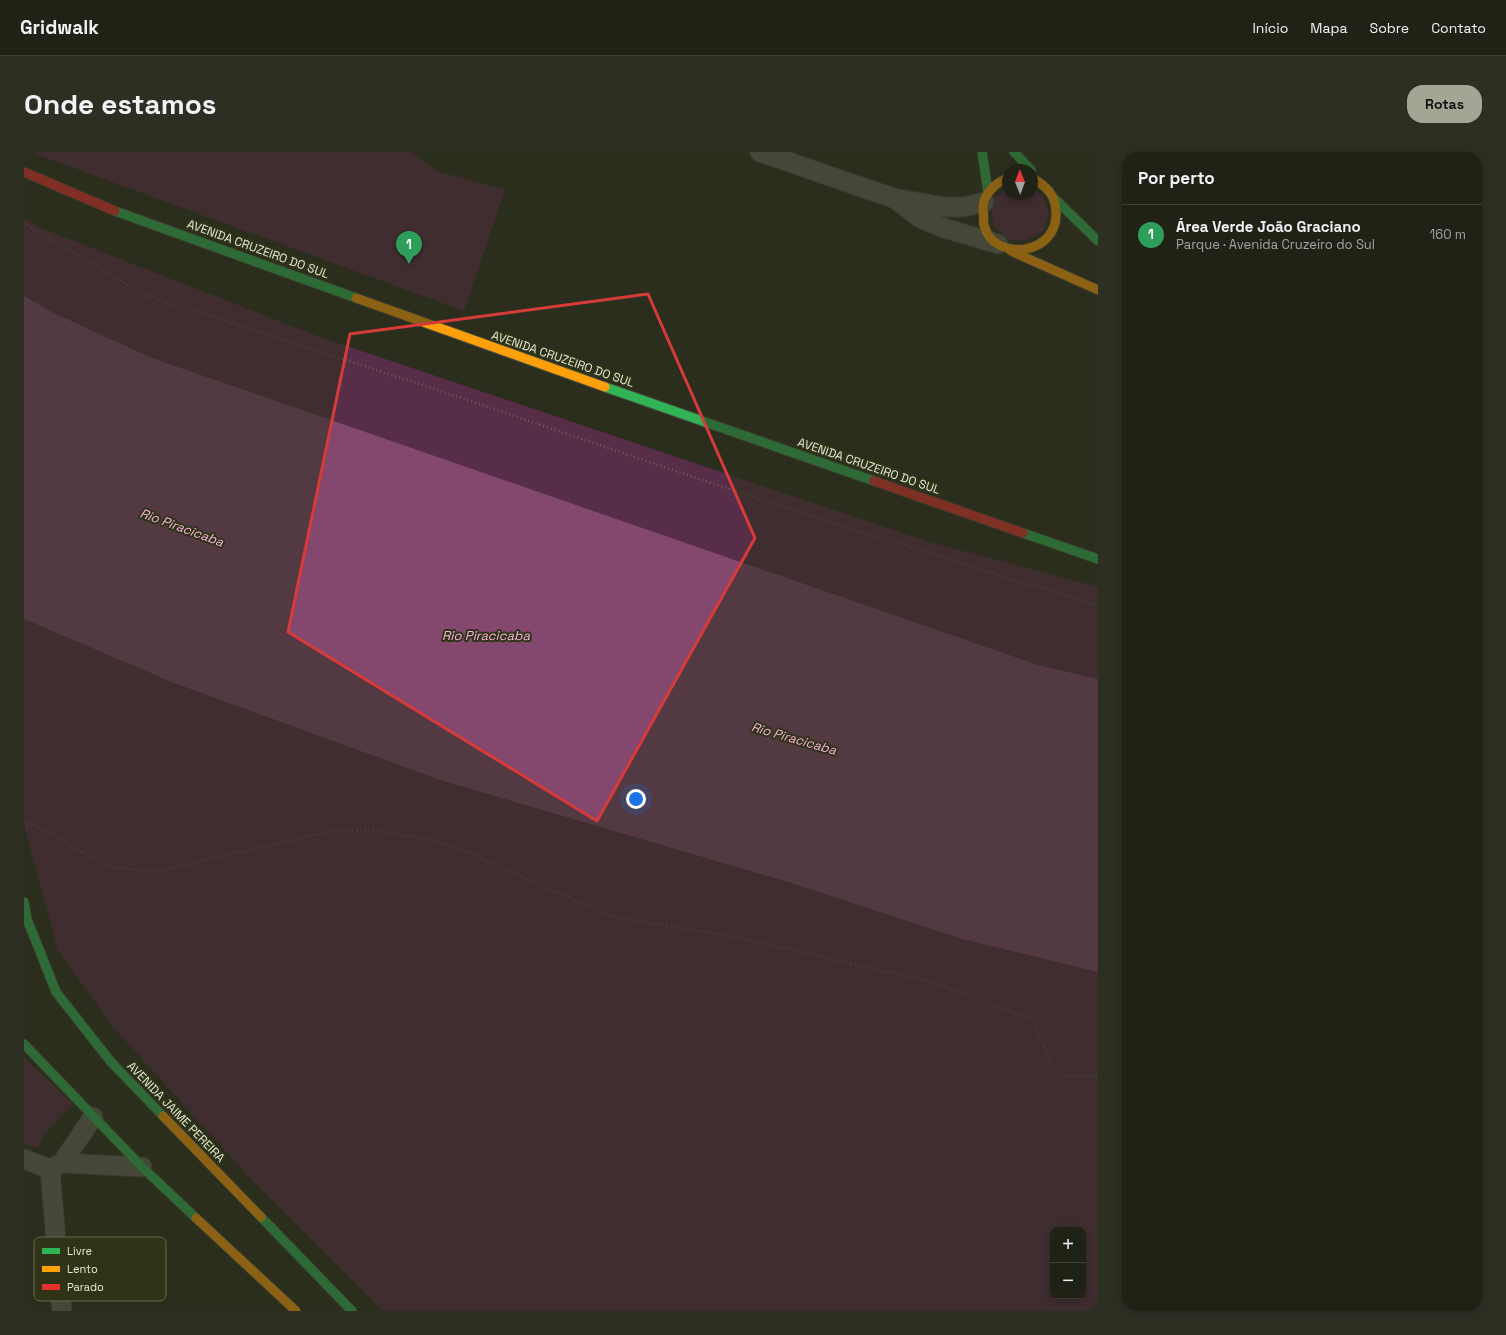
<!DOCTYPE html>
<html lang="pt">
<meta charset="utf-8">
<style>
body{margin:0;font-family:"Space Grotesk",sans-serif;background:#2d2f23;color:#f1f3f6}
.controls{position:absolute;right:12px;bottom:12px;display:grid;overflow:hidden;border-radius:8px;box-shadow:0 2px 10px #0003}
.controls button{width:36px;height:36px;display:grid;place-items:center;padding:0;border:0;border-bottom:1px solid #3d3f35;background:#202216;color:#f1f3f6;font:20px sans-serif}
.compass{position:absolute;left:978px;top:12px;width:36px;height:36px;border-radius:50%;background:#202216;box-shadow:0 2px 10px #0003;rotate:359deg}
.you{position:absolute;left:612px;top:647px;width:14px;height:14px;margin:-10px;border:3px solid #fff;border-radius:50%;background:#1a73e8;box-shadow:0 0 0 6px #1a73e833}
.badge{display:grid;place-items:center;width:26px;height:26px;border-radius:50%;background:#a3a695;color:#fff;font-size:13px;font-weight:700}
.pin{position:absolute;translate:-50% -33px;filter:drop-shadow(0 1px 2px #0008)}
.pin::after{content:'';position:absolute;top:21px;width:14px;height:12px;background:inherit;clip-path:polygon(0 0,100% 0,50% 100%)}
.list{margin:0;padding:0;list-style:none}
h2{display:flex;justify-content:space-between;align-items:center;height:52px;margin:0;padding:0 16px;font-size:17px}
h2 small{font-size:13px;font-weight:400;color:#a2a4a1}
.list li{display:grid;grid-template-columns:26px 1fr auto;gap:12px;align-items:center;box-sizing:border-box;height:60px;padding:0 16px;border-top:1px solid #3d3f35}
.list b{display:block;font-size:15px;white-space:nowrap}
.list p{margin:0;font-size:13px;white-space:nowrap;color:#a2a4a1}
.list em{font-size:13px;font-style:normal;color:#a2a4a1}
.map{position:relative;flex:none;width:1074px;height:1159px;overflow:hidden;border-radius:16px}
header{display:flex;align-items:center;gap:24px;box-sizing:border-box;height:56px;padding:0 20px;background:#202216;border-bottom:1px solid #3d3f35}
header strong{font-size:19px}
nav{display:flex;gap:22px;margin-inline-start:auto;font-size:14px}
.intro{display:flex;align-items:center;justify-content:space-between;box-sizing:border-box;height:96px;padding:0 24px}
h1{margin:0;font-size:28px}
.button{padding:10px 18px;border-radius:16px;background:#a3a695;color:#111;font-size:14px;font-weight:700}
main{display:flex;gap:24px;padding:0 24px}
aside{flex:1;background:#202216;border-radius:16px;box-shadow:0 2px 10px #0003}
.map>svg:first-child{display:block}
.green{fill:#572d47;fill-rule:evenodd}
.water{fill:#84486f}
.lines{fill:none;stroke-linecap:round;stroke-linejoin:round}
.street-casing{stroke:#494b3e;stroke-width:21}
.fast-casing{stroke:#494b3e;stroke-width:11}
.slow-casing{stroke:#494b3e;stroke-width:11}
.jam-casing{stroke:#494b3e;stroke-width:11}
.path{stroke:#626458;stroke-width:2.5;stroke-dasharray:1 3;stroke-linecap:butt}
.street{stroke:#65675b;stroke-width:19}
.fast{stroke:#30b455;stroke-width:9}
.slow{stroke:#ff9f0a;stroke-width:9}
.jam{stroke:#e5322d;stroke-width:9}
.marked{fill:none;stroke:#d73b39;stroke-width:3;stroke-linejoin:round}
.labels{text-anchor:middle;stroke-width:4;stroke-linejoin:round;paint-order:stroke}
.street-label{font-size:12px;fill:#e3e7d6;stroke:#2f3417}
.water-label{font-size:13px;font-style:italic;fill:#fcafe1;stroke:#2f3417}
.key{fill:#2f3417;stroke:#656a50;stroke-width:1}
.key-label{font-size:11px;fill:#e3e7d6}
</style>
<header>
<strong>Gridwalk</strong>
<nav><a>Início</a><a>Mapa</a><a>Sobre</a><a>Contato</a></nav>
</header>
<div class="intro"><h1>Onde estamos</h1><a class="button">Rotas</a></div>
<main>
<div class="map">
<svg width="1074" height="1159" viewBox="0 0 1074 1159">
<rect width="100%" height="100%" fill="#2b2e1d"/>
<g class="green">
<path d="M6,0H388L412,19L481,38L440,159Z"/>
<path d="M984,35V42H1008V36L1018,43L1025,61L1019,79L1002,89L983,87L969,73L968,54L971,46Z"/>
<path d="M0,66L17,76L296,185L902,389L1074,435V527L1014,513L128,206L0,147Z"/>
<path d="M0,467L150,531L416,628L767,731L938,787L1074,820V1159H359L227,1027L88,874L34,798L0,673ZM1029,1078H1059V1144H1029Z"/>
<path d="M0,905L49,952L20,982L14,996L0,992Z"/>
</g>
<path class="water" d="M0,144L30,161L128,206L1014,513L1074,527V820L938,787L767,731L416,628L150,531L0,467Z"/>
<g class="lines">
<defs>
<g id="street">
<path d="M736,0L869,46L921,55H940L960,50"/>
<path d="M871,47L896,66L920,76L974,92"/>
<path d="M0,1007L26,1017"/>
<path d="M38,1011L69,965"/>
<path d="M38,1159L26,1017L38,1011L118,1015"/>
</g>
<g id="fast">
<path d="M958,0L964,40"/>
<path d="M990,0L1007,18"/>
<path d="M1031,47L1074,89"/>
<path d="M91,59L332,146"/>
<path d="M581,235L850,329"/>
<path d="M999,381L1074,407"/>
<path d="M0,750L3,767L32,840L87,910L139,964"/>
<path d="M0,892L118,1015L172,1066"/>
<path d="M237,1065L328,1159"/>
</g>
<g id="slow">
<path d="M984,26C971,31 958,43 959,58C960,63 959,68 960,73C968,110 1035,105 1032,59C1031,42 1022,34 1008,26"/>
<path d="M987,99L1074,138"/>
<path d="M332,146L581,235"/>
<path d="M139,964L237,1065"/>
<path d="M172,1066L272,1159"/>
</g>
<g id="jam">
<path d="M0,20L91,59"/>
<path d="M850,329L999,381"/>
</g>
</defs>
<use href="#street" class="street-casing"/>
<use href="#fast" class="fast-casing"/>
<use href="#slow" class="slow-casing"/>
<use href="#jam" class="jam-casing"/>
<g class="path">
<path d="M0,71L120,143L408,236L749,352L1074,454"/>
<path d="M0,670L19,677L50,696L89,715L130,720L303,680L346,678L409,688L440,699L587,764L707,784L908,830L1009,868L1028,915L1042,924H1074"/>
</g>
<use href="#street" class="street"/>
<use href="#fast" class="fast"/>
<use href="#slow" class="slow"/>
<use href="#jam" class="jam"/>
</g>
<path d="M0 0H1074V1159H0ZM624,142L731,386L573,669L264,480L326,182Z" fill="#2b2e1d" fill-opacity=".55" fill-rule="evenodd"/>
<path class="marked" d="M624,142L731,386L573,669L264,480L326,182Z"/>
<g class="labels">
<g class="street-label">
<text transform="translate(234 97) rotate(20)" y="4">AVENIDA CRUZEIRO DO SUL</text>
<text transform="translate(539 207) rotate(19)" y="4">AVENIDA CRUZEIRO DO SUL</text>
<text transform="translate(845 314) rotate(19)" y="4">AVENIDA CRUZEIRO DO SUL</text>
<text transform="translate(152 960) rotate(46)" y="4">AVENIDA JAIME PEREIRA</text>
</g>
<g class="water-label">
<text transform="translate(158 375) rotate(20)" y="5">Rio Piracicaba</text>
<text x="462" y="488">Rio Piracicaba</text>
<text transform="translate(770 586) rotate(16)" y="5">Rio Piracicaba</text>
</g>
</g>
<rect x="10" y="1085" width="132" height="64" rx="6" class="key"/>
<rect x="18" y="1096" width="18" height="6" fill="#30b455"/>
<rect x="18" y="1114" width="18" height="6" fill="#ff9f0a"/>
<rect x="18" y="1132" width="18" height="6" fill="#e5322d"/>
<g class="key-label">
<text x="43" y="1103">Livre</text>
<text x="43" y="1121">Lento</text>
<text x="43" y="1139">Parado</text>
</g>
</svg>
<div class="controls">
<button>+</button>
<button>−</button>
</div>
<svg class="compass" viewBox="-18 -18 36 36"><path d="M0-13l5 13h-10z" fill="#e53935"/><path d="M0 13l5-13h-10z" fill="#a2a4a1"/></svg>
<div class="you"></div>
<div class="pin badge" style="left:385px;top:112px;background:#2e9e5b">1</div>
</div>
<aside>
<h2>Por perto<small></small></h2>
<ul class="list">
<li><span class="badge" style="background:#2e9e5b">1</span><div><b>Área Verde João Graciano</b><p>Parque · Avenida Cruzeiro do Sul</p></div><em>160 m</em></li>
</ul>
</aside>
</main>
